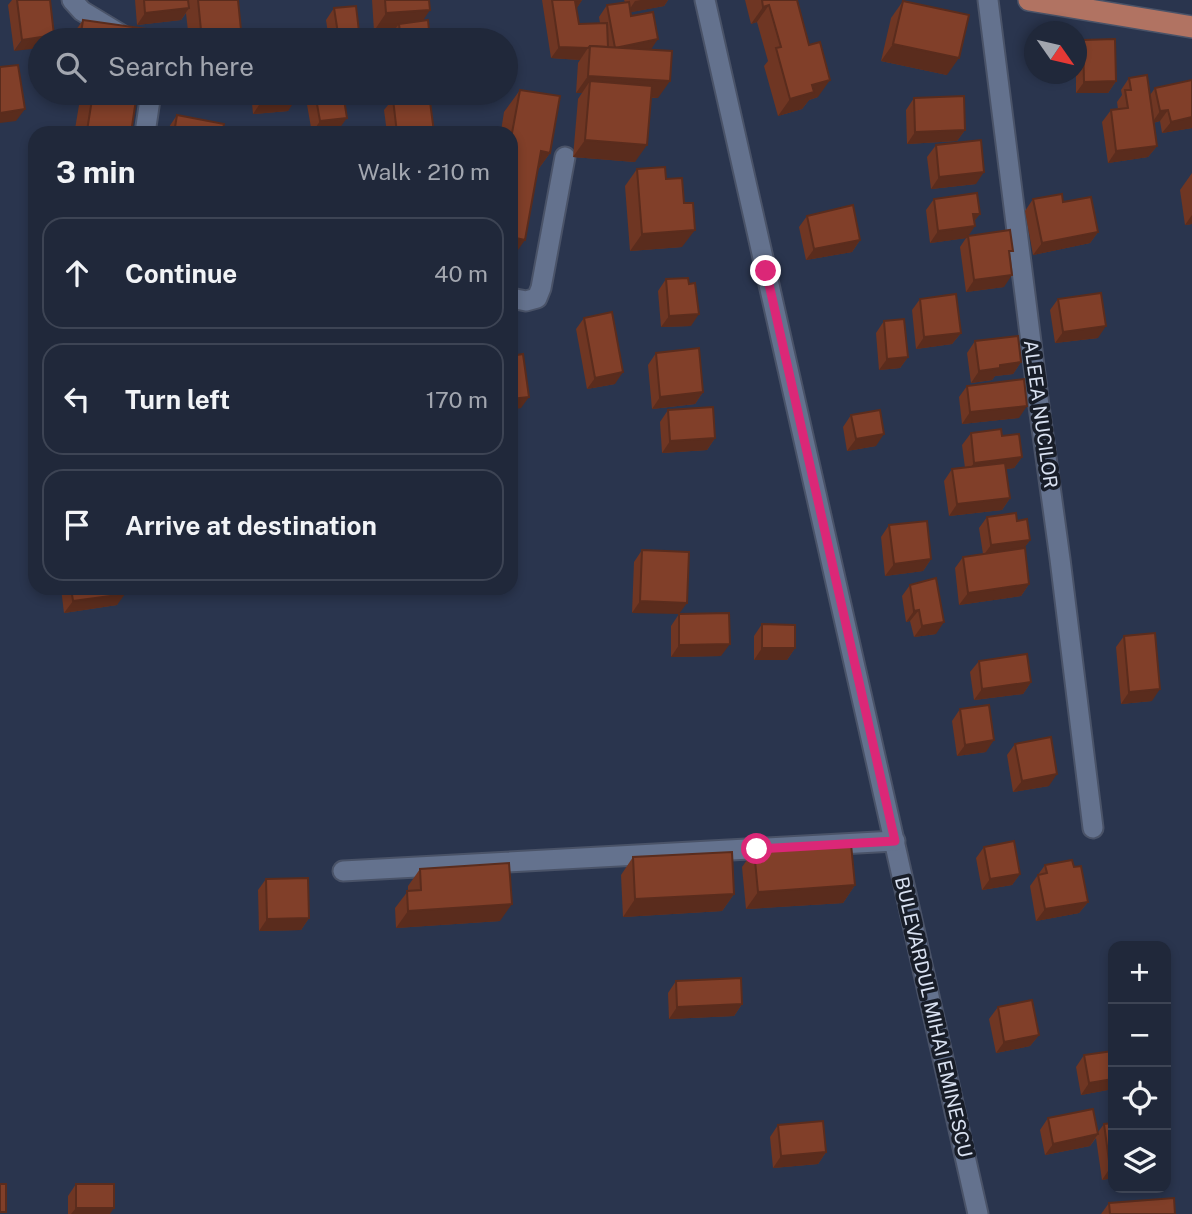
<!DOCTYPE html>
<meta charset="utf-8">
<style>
body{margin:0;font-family:"Public Sans",sans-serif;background:#2d3445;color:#f1f3f6}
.controls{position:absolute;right:21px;bottom:21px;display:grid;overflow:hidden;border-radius:14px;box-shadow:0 4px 10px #0003}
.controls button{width:63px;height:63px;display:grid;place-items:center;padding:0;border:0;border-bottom:2px solid #3d4454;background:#20283a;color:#f1f3f6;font:35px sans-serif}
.compass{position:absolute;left:1024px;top:21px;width:63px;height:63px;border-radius:50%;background:#20283a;box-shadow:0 4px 10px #0003;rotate:124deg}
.stop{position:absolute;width:21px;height:21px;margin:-16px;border:5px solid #db2777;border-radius:50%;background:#fff}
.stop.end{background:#db2777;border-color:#fff;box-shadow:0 2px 7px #0008}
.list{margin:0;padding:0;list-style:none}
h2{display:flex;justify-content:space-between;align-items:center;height:91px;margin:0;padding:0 28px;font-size:30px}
h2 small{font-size:23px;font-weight:400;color:#a2a6af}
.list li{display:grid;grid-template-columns:46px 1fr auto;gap:21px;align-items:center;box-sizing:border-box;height:112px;margin:0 14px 14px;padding:0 14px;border:2px solid #3d4454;border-radius:21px}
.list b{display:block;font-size:26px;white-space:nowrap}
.list em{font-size:23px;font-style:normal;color:#a2a6af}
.icon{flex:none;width:38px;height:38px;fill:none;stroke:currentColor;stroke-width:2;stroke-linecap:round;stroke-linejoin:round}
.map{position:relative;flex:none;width:1192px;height:1214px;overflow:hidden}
.search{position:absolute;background:#20283a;box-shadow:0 4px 10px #0003;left:28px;top:28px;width:490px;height:77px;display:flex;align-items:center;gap:18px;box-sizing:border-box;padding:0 24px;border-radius:38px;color:#a2a6af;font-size:26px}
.panel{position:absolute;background:#20283a;box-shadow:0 4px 10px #0003;left:28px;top:126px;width:490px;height:469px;border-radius:21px}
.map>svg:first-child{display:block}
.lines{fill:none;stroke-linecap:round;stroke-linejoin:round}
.minor-casing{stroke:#4a5368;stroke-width:23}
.primary-casing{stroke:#4a5368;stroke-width:24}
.minor{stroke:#64728e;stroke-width:19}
.primary{stroke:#b17362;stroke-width:21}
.wall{fill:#6f3623}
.shaded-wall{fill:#5a2c1d}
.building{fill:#813f29;stroke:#5a2c1d;stroke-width:2}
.route{stroke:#db2777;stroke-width:9}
.labels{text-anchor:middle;stroke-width:7;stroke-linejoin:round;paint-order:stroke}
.street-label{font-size:19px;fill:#dae2f2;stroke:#181d28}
</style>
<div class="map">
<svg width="1192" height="1214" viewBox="0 0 1192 1214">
<rect width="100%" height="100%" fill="#2a354e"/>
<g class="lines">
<defs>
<g id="minor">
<path d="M72,0L82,11L130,40"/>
<path d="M705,0L978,1214"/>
<path d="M988,0L1039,406L1060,559L1093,828"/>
<path d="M145,133L151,93"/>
<path d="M511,298L526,301L537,298L541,288L565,157"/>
<path d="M343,871L895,841"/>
</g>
<path id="primary" d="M1029,0L1192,27"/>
</defs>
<use href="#minor" class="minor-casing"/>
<use href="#primary" class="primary-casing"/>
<use href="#minor" class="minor"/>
<use href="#primary" class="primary"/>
</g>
<g class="wall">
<path d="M12,0H50L14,51L8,5Z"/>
<path d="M135,0H238L242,40H189L186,13L181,20L137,25Z"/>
<path d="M372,0H429L422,21L430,40H391V35L395,29L374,31Z"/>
<path d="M542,0H582L576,9L579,24L600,23L599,17L607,5L625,2L624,0H668L664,6L631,12V16L651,50L658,98H651L635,162L573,157L578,99L582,93H576L578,63L580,60L551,58Z"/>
<path d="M745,0H797L818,97L809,100L802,109L778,116L764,66L768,61L757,22L751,24Z"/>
<path d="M903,1L947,75L881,61L891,18Z"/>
<path d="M334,8L360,40H329L326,20Z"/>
<path d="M83,20L146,40H69Z"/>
<path d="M1083,40L1116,81L1108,93H1076V50Z"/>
<path d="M1129,78L1150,95L1155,88L1192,128L1162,133L1160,121L1153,123L1157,146L1148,157L1108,163L1102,122L1111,110L1118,109L1117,102L1122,95L1121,90Z"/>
<path d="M520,90L550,153L537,171L511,133H498L501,131L504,112Z"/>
<path d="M81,93H137L131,133H62L65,128L75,129Z"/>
<path d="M251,93H295L288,111L253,114Z"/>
<path d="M310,93H360L358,96L344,98L339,129L313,133H312L306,99Z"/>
<path d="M914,98L965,130L957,141L907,144L906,110Z"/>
<path d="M393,99L434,132V133H387L384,110Z"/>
<path d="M177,115L222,133H165Z"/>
<path d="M936,145L976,184L931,189L927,157Z"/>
<path d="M637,169L666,179L682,247L630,251L625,186Z"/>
<path d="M1192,173V224L1185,225L1180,190Z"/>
<path d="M934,199L980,214L974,221L968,236L1010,256L1004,287L966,292L960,247L966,238L930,243L926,210Z"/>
<path d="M1033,199L1098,232L1090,243L1033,255L1025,211Z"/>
<path d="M807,216L860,240L852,252L806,260L799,227Z"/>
<path d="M666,279L689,284L691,326L661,327L658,291Z"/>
<path d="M920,299L961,333L952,344L916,349L912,310Z"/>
<path d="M1058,299L1098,338L1055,343L1050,310Z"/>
<path d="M584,318L615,384L587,389L576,329Z"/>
<path d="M884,321L908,357L900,368L879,370L876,333Z"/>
<path d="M975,341L1021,362L1013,374L995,376L992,380L971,383L967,353Z"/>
<path d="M656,353L703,392L695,404L652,409L648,365Z"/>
<path d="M967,386L1019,418L962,424L959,397Z"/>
<path d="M668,410L715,438L707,450L662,453L660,422Z"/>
<path d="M851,415L876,446L847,451L843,427Z"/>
<path d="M971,433L1002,436L1022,457L1014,468L1006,469L1010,498L1002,510L949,516L944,481L952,469L965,468L962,445Z"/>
<path d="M987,517L1017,521L1030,540L1024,548L1029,584L1021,596L959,605L955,568L963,557L983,554L979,528Z"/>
<path d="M889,525L931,559L923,571L885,576L881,537Z"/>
<path d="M642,550L689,552L632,613L634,562Z"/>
<path d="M910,585L936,634L914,637L910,621L906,622L902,596Z"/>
<path d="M61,588H124L117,605L64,613Z"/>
<path d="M679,614L721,656L671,657V626Z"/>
<path d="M762,624L795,648L787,660H754V636Z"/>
<path d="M1124,636L1152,701L1121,704L1116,647Z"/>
<path d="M979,661L1031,682L1023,694L974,700L970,672Z"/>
<path d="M960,709L986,752L957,756L952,721Z"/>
<path d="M1015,744L1049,786L1013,792L1007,755Z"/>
<path d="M984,847L1020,874L1012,885L982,890L976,858Z"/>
<path d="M754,850L855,885L843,903L746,909L742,867Z"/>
<path d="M633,857L734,894L722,911L623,917L621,875Z"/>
<path d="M1045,865L1074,867L1088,902L1079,913L1036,921L1030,886Z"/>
<path d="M420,869L500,921L396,928L395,908L408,891V886Z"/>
<path d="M266,879L309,918L301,930L259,931L258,890Z"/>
<path d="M676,981L742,1004L734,1016L669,1019L668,993Z"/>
<path d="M998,1007L1039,1035L1030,1046L996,1053L989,1019Z"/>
<path d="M1113,1051V1089L1081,1095L1076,1067L1084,1055Z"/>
<path d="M1048,1118L1098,1132L1104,1124L1113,1123V1178L1102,1180L1096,1138L1090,1146L1045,1155L1040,1130Z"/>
<path d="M778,1125L826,1152L818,1164L773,1168L770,1137Z"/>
<path d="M76,1184L110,1214H68V1196Z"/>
<path d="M1109,1203L1175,1214H1101Z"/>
</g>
<g class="shaded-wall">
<path d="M582,0L575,11V1Z"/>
<path d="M641,0H668L664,6L627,13L635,1Z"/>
<path d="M769,5L757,22L751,24L763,7Z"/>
<path d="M189,8L181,20L137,25L145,13Z"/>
<path d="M430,10L418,28L399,24L395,29L374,31L386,13Z"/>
<path d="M54,35L51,40H40V48L14,51L22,40Z"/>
<path d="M658,39L650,51L615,48Z"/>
<path d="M893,44L959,58L947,75L881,61Z"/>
<path d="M559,47L588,48L580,60L551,58Z"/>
<path d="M588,76L670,81L658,98L589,94L590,81L582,93H576Z"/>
<path d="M830,80L818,97L809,100L802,109L778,116L790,99L812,85Z"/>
<path d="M1116,81L1108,93H1076L1084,82Z"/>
<path d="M342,93H360L358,96L338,99Z"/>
<path d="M296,99L288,111L253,114L261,102Z"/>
<path d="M25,109L16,121L0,123V113Z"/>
<path d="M1168,110L1160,121L1152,123L1160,111Z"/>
<path d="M1192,117V128L1162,133L1171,122Z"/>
<path d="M347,118L339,129L312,133L320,121Z"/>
<path d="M965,130L957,141L907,144L915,132Z"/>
<path d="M585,140L647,145L635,162L573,157Z"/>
<path d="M1157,146L1148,157L1108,163L1116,151Z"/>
<path d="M541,151L550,153L534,175Z"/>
<path d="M984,172L976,184L931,189L939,177Z"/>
<path d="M973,214H980L971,225Z"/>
<path d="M1192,215V224L1185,225Z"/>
<path d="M975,226L967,238L930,243L938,231Z"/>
<path d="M695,230L682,247L630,251L642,234Z"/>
<path d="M1098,232L1090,243L1033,255L1042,243Z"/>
<path d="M511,237L525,240L511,260Z"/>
<path d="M860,240L852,252L806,260L814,249Z"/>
<path d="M1012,275L1004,287L966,292L974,280Z"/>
<path d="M699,314L691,326L661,327L669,316Z"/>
<path d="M1106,326L1098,338L1055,343L1063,332Z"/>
<path d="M961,333L952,344L916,349L924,337Z"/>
<path d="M908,357L900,368L879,370L887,359Z"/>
<path d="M1021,362L1013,374L995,376L992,380L971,383L979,371L1000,365Z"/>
<path d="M623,372L615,384L587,389L595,378Z"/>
<path d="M703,392L695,404L652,409L660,397Z"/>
<path d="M529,397L521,408L511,410V399Z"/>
<path d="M1027,406L1019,418L962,424L970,412Z"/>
<path d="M884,434L876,446L847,451L856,439Z"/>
<path d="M715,438L707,450L662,453L670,441Z"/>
<path d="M1022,457L1014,468L966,474L974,463Z"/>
<path d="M1010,498L1002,510L949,516L957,504Z"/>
<path d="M1030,540L1022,551L983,556L991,545Z"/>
<path d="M931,559L923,571L885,576L894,564Z"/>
<path d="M1029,584L1021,596L959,605L968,593Z"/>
<path d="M125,594L117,605L64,613L73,601Z"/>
<path d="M640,601L687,603L679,614L632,613Z"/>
<path d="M919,610L910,621L906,622L914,611Z"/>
<path d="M944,622L936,634L914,637L922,626Z"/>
<path d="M730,644L721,656L671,657L679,645Z"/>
<path d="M762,648H795L787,660H754Z"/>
<path d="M1031,682L1023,694L974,700L982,689Z"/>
<path d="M1160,689L1152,701L1121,704L1129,692Z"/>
<path d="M994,740L986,752L957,756L965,745Z"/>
<path d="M1057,774L1049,786L1013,792L1022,781Z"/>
<path d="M1020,874L1012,885L982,890L990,879Z"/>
<path d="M855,885L843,903L746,909L758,892Z"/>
<path d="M734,894L722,911L623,917L635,899Z"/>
<path d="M1088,902L1079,913L1036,921L1045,909Z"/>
<path d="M512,904L500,921L396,928L408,911Z"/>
<path d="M309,918L301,930L259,931L267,919Z"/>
<path d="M742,1004L734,1016L669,1019L677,1007Z"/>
<path d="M1039,1035L1030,1046L996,1053L1004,1042Z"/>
<path d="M1113,1079V1089L1081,1095L1089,1083Z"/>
<path d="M1098,1134L1090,1146L1045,1155L1053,1144Z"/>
<path d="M826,1152L818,1164L773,1168L781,1156Z"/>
<path d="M1110,1168H1113V1178L1102,1180Z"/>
<path d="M76,1208H114L110,1214H71Z"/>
</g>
<g class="building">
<path d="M17,0H50L54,35L22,40Z"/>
<path d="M144,0H188L189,8L145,13Z"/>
<path d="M198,0H238L242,40H202Z"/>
<path d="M385,0H429L430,10L386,13Z"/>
<path d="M552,0H580L575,1L579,24L607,23L608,47L590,46L588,48L559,47Z"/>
<path d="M762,0H797L809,45L820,42L830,80L812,85L814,92L790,99L776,48L781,47L769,5L763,7Z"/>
<path d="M903,1L969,15L959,58L893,44Z"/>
<path d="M629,2L631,16L653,12L658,39L615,48L607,5Z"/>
<path d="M356,6L360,40H339L334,8Z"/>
<path d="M83,20L147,29L146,40H80Z"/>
<path d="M428,20L430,40H401L399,24Z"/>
<path d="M1115,39L1116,81L1084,82L1083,40Z"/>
<path d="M590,46L672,51L670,81L588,76Z"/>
<path d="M18,65L25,109L0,113V67Z"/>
<path d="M1147,75L1157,146L1116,151L1111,110L1128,108L1125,90H1131L1129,78Z"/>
<path d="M1192,80V117L1171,122L1168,110L1160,111L1155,88Z"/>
<path d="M590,81L652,86L647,145L585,140Z"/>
<path d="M520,90L560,96L550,153L541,151L525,240L511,237V133H499L500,131L512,133Z"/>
<path d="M93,93H137L131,133H65V128L87,131Z"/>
<path d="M260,93H295L296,99L261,102Z"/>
<path d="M315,93H343L347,118L320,121Z"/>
<path d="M429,94L434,132L397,133L393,99Z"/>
<path d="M964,96L965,130L915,132L914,98Z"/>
<path d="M177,115L224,124L222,133H174Z"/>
<path d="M981,140L984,172L939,177L936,145Z"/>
<path d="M665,167L666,179L682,178L684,203H693L695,230L642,234L637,169Z"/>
<path d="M977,193L980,214H973L975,226L938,231L934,199Z"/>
<path d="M1062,194L1063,202L1091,197L1098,232L1042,243L1033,199Z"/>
<path d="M853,205L860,240L814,249L807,216Z"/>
<path d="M1010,230L1013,251H1009L1012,275L974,280L968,236Z"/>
<path d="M688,278L689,284L695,283L699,314L669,316L666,279Z"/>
<path d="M1101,293L1106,326L1063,332L1058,299Z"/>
<path d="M956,294L961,333L924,337L920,299Z"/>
<path d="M612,312L623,372L595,378L584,318Z"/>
<path d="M904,319L908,357L887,359L884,321Z"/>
<path d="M1018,336L1021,362L1000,365V368L979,371L975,341Z"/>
<path d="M699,348L703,392L660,397L656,353Z"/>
<path d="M523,354L529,397L511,399V356Z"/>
<path d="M1024,379L1027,406L970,412L967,386Z"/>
<path d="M713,407L715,438L670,441L668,410Z"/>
<path d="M880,410L884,434L856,439L851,415Z"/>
<path d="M1001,429L1002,436L1019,434L1022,457L974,463L971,433Z"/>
<path d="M1005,463L1010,498L957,504L952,469Z"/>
<path d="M1016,513L1017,521L1027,519L1030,540L991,545L987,517Z"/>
<path d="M927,521L931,559L894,564L889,525Z"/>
<path d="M1025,548L1029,584L968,593L963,557Z"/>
<path d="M642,550L689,552L687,603L640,601Z"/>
<path d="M936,578L944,622L922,626L919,610L914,611L910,585Z"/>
<path d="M71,588H124L125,594L73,601Z"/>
<path d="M729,613L730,644L679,645V614Z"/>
<path d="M762,624L795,625V648H762Z"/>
<path d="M1155,633L1160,689L1129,692L1124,636Z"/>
<path d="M1027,654L1031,682L982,689L979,661Z"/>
<path d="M989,705L994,740L965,745L960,709Z"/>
<path d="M1051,737L1057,774L1022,781L1015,744Z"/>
<path d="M1014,841L1020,874L990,879L984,847Z"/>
<path d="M851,844L855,885L758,892L754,850Z"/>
<path d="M732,852L734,894L635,899L633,857Z"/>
<path d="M1072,860L1074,867L1081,866L1088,902L1045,909L1038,875L1047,873L1045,865Z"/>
<path d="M509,863L512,904L408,911L407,891L421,890L420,869Z"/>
<path d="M308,878L309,918L267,919L266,879Z"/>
<path d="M741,978L742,1004L677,1007L676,981Z"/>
<path d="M1032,1000L1039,1035L1004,1042L998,1007Z"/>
<path d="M1113,1051V1079L1089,1083L1084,1055Z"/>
<path d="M1093,1109L1098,1134L1053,1144L1048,1118Z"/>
<path d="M823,1121L826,1152L781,1156L778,1125Z"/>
<path d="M1113,1123V1168H1110L1104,1124Z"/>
<rect x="0" y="1184" width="6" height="28"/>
<rect x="76" y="1184" width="38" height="24"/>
<path d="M1174,1198L1175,1214H1110L1109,1203Z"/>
</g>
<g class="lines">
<path class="route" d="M757,849L895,841L766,271"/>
</g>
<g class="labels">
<g class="street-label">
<text transform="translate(1041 414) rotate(82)" y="7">ALEEA NUCILOR</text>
<text transform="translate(934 1017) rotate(77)" y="7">BULEVARDUL MIHAI EMINESCU</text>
</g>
</g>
</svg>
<div class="controls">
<button>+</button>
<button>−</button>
<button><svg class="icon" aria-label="locate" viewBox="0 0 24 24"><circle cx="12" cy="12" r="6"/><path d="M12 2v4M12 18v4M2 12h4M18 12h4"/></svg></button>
<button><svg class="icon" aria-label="layers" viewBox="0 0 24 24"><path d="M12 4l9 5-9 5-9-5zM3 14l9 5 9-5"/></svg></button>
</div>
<svg class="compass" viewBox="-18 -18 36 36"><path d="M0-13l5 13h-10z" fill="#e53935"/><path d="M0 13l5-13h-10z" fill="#a2a6af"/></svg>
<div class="stop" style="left:757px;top:849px"></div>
<div class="stop end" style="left:766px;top:271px"></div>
<div class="search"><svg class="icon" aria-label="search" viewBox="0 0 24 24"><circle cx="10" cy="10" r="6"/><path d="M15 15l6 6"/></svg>Search here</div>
<section class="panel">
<h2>3 min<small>Walk · 210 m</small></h2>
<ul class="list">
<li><svg class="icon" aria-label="ahead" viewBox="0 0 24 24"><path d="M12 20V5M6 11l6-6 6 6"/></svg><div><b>Continue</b></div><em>40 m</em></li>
<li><svg class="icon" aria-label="left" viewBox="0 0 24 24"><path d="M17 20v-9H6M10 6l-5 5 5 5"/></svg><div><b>Turn left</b></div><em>170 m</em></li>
<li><svg class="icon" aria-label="arrive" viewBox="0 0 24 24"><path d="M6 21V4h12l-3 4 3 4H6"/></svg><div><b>Arrive at destination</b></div></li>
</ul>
</section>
</div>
